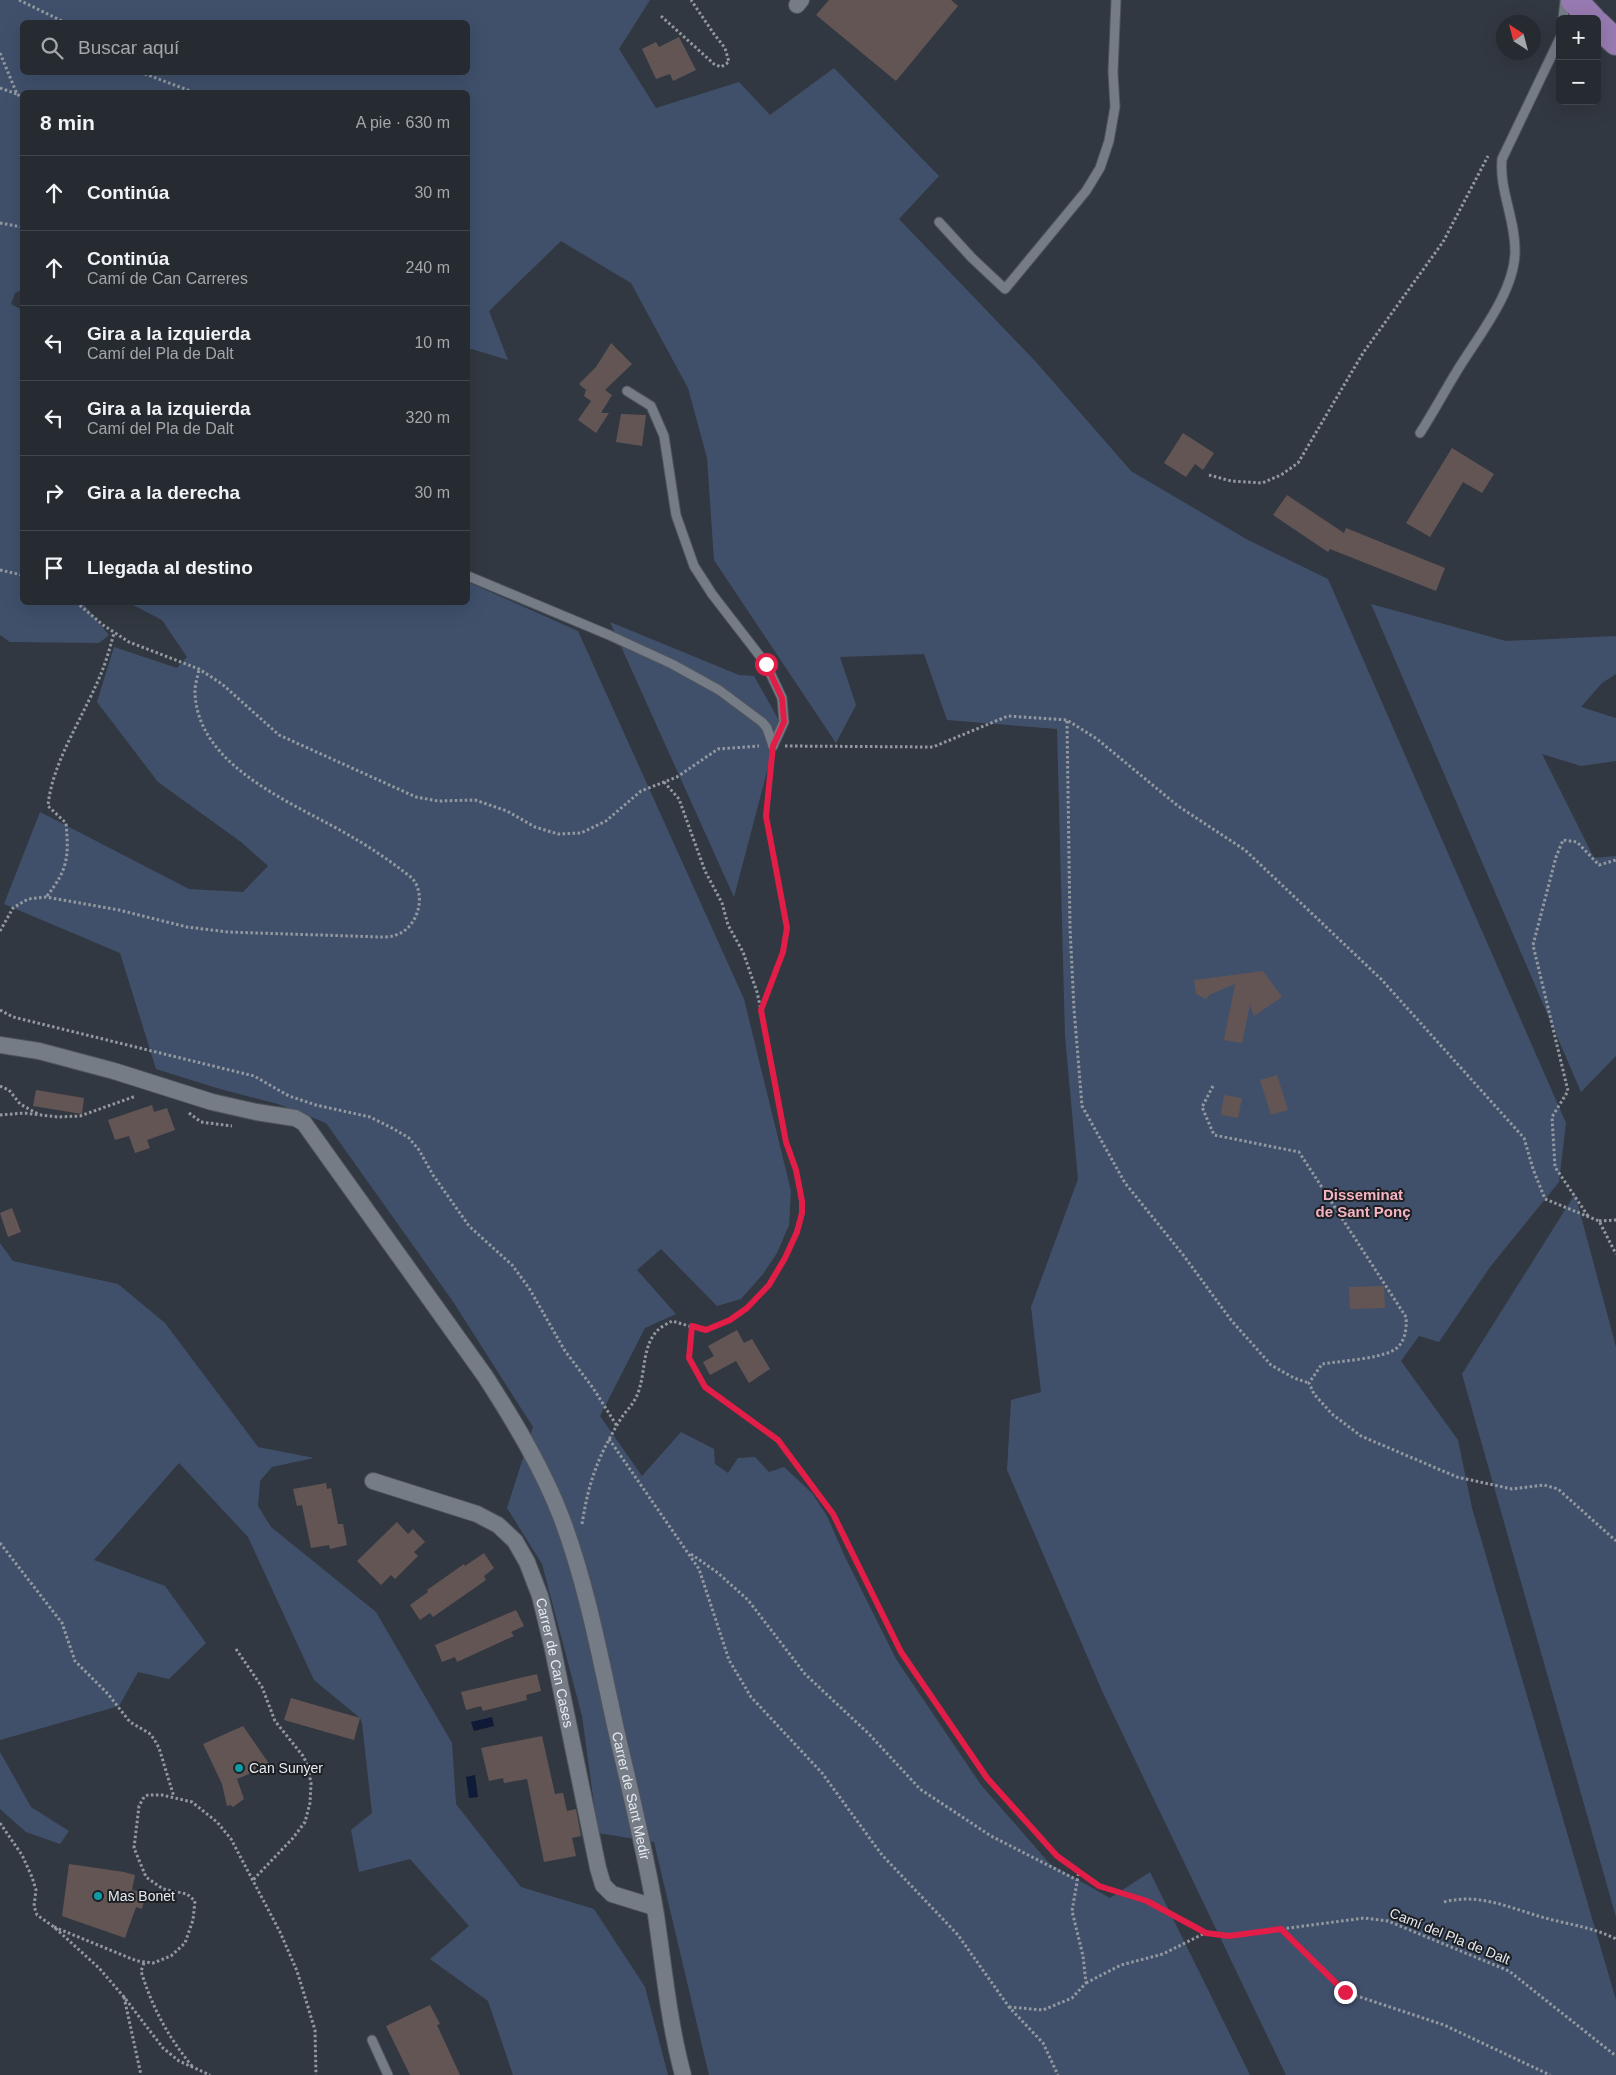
<!DOCTYPE html>
<html lang="es">
<meta charset="utf-8">
<style>
body{margin:0;font-family:Helvetica,sans-serif;background:#32363d;color:#f1f3f6}
.controls{position:absolute;right:15px;top:15px;display:grid;overflow:hidden;border-radius:8px;box-shadow:0 5px 20px #0002}
.controls button{width:45px;height:45px;display:grid;place-items:center;padding:0;border:0;border-bottom:1px solid #42464d;background:#262a31;color:#f1f3f6;font:25px sans-serif}
.compass{position:absolute;left:1496px;top:15px;width:45px;height:45px;border-radius:50%;background:#262a31;box-shadow:0 5px 20px #0002;rotate:324deg}
.stop{position:absolute;width:15px;height:15px;margin:-11px;border:4px solid #e11d48;border-radius:50%;background:#fff}
.stop.end{background:#e11d48;border-color:#fff;box-shadow:0 1px 5px #0008}
.list{margin:0;padding:0;list-style:none}
h2{display:flex;justify-content:space-between;align-items:center;height:65px;margin:0;padding:0 20px;font-size:21px}
h2 small{font-size:16px;font-weight:400;color:#a4a7ab}
.list li{display:grid;grid-template-columns:32px 1fr auto;gap:15px;align-items:center;box-sizing:border-box;height:75px;padding:0 20px;border-top:1px solid #42464d}
.list b{display:block;font-size:19px;white-space:nowrap}
.list p{margin:0;font-size:16px;white-space:nowrap;color:#a4a7ab}
.list em{font-size:16px;font-style:normal;color:#a4a7ab}
.icon{flex:none;width:28px;height:28px;fill:none;stroke:currentColor;stroke-width:2;stroke-linecap:round;stroke-linejoin:round}
.map{position:relative;flex:none;width:1616px;height:2075px;overflow:hidden}
.search{position:absolute;background:#262a31;box-shadow:0 5px 20px #0002;left:20px;top:20px;width:450px;height:55px;display:flex;align-items:center;gap:12px;box-sizing:border-box;padding:0 18px;border-radius:8px;color:#a4a7ab;font-size:19px}
.panel{position:absolute;background:#262a31;box-shadow:0 5px 20px #0002;left:20px;top:90px;width:450px;height:515px;border-radius:8px}
.map>svg:first-child{display:block}
.green{fill:#40506b;fill-rule:evenodd}
.water{fill:#0e1a36}
.building{fill:#635554}
.lines{fill:none;stroke-linecap:round;stroke-linejoin:round}
.lane-casing{stroke:#4f545c;stroke-width:11}
.street-casing{stroke:#4f545c;stroke-width:18}
.primary-casing{stroke:#4f545c;stroke-width:28}
.path{stroke:#9499a0;stroke-width:3;stroke-dasharray:2.5 2.5;stroke-linecap:butt}
.lane{stroke:#757c86;stroke-width:9}
.street{stroke:#757c86;stroke-width:16}
.primary{stroke:#977ab1;stroke-width:26}
.route{stroke:#e11d48;stroke-width:6}
.culture-dot{fill:#0f9aa8;stroke:#1c1f23;stroke-width:2}
.labels{text-anchor:middle;stroke-width:4;stroke-linejoin:round;paint-order:stroke}
.street-label{font-size:14px;fill:#e7ebf1;stroke:#1c1f23}
.poi-label{font-size:14px;fill:#e7ebf1;stroke:#1c1f23;text-anchor:start}
.neighbourhood-label{font-size:15px;font-weight:bold;fill:#f6b3c1;stroke:#1c1f23}
</style>
<div class="map">
<svg width="1616" height="2075" viewBox="0 0 1616 2075">
<rect width="100%" height="100%" fill="#323841"/>
<g class="green">
<path d="M0,0H650L619,49L656,108L739,82L770,115L834,68L939,176L899,219L1036,362L1131,471L1248,540L1328,579L1566,1123L1559,1182L1490,1267L1439,1342L1419,1336L1401,1361L1458,1440L1472,1508L1616,2000V2075H1286L1103,1693L1007,1470L1011,1400L1041,1392L1031,1307L1078,1179L1065,1036L1057,729L947,720L924,654L840,657L856,705L836,743L714,560L707,458L688,388L631,283L561,241L489,311L508,360L468,348V92H22V290L15,293L11,304L22,310V602L83,603L109,635L99,643L10,642L0,635ZM22,22H468V72H22Z"/>
<path d="M468,582L578,631L744,999L791,1191L789,1225L777,1253L763,1274L741,1299L717,1306L661,1249L637,1270L676,1314L645,1328L600,1416L642,1476L681,1432L714,1449L715,1464L728,1473L738,1458L755,1457L769,1472L784,1467L812,1493L827,1516L845,1557L896,1659L981,1785L1050,1864L1110,1898L1150,1872L1250,2075H709L654,1842L598,1833L582,1716L542,1564L507,1508L533,1427L454,1303L326,1123L278,1104L220,1089L156,1069L120,953L4,904L40,812L189,889L243,892L268,866L241,842L158,782L97,702L114,647L177,668L187,657L162,620L129,603L468,602Z"/>
<path d="M1371,604L1506,641L1616,636V674L1602,683L1581,707L1616,718V761L1581,766L1542,754L1594,858L1616,856V1056L1581,1092Z"/>
<path d="M610,622L739,675L754,676L780,722L734,897Z"/>
<path d="M1575,1194L1616,1347V1917L1462,1374Z"/>
<path d="M0,1243L13,1261L118,1284L165,1323L258,1447L314,1458L272,1467L260,1481L258,1506L271,1527L376,1612L452,1743L456,1804L521,1887L594,1909L645,1987L668,2075H513L488,2001L430,1959L469,1926L410,1859L359,1872L351,1830L372,1813L362,1723L360,1718L314,1680L248,1537L179,1463L94,1560L165,1586L206,1643L169,1679L138,1672L119,1706L0,1740Z"/>
<path d="M0,1752L31,1807L69,1831L60,1844L26,1832L0,1809Z"/>
</g>
<g class="water">
<path d="M492,1717L494,1726L474,1731L471,1722Z"/>
<path d="M475,1775L478,1797L469,1798L466,1777Z"/>
</g>
<g class="building">
<path d="M829,0H951L958,6L896,81L816,15Z"/>
<path d="M679,37L696,70L673,81L670,74L656,79L642,49L656,42L659,47Z"/>
<path d="M611,343L632,364L605,390L612,395L601,413H609L596,433L578,420L591,401L584,396L586,390L579,384L596,367Z"/>
<path d="M621,414L646,415L642,446L616,442Z"/>
<path d="M1183,433L1214,453L1203,470L1195,464L1186,477L1164,463Z"/>
<path d="M1452,448L1494,474L1482,493L1463,482L1430,537L1406,523Z"/>
<path d="M1287,495L1344,533L1346,528L1445,568L1436,591L1330,549L1328,552L1273,515Z"/>
<path d="M1263,971L1282,997L1254,1016L1250,1005L1242,1043L1224,1040L1235,984L1209,995L1206,999L1196,994L1194,980Z"/>
<path d="M1277,1075L1288,1110L1271,1115L1260,1080Z"/>
<path d="M36,1090L84,1098L82,1114L33,1106Z"/>
<path d="M1224,1095L1242,1098L1238,1118L1221,1115Z"/>
<path d="M152,1105L154,1112L167,1108L175,1130L147,1140L150,1148L135,1153L129,1136L115,1140L108,1120Z"/>
<path d="M12,1208L21,1232L8,1237L0,1213Z"/>
<path d="M1384,1286L1385,1308L1350,1309L1349,1287Z"/>
<path d="M737,1330L744,1343L752,1339L770,1369L749,1383L736,1361L710,1375L703,1362L714,1356L708,1346Z"/>
<path d="M326,1483L327,1489L331,1488L338,1524H343L347,1545L330,1549L329,1545L311,1548L302,1505L297,1506L293,1489Z"/>
<path d="M397,1522L408,1534L413,1529L425,1542L414,1552L418,1556L395,1579L391,1575L381,1585L357,1561Z"/>
<path d="M484,1553L494,1568L484,1576L486,1580L433,1617L430,1613L420,1620L410,1605L428,1592L427,1590L464,1564L465,1566Z"/>
<path d="M516,1610L524,1626L511,1632L514,1636L457,1662L455,1657L442,1662L435,1645Z"/>
<path d="M537,1674L541,1691L526,1695L527,1700L483,1711L481,1706L466,1710L461,1692Z"/>
<path d="M291,1698L360,1718L354,1740L284,1720Z"/>
<path d="M243,1726L270,1765L237,1779L244,1799L233,1807L231,1805L227,1806L222,1784L203,1744Z"/>
<path d="M542,1736L555,1794L563,1793L567,1811L576,1809L581,1836L572,1838L576,1856L544,1862L527,1779L504,1783L503,1778L489,1781L481,1748Z"/>
<path d="M69,1864L124,1872L135,1875L132,1890L146,1893L142,1909L136,1907L125,1938L62,1916Z"/>
<path d="M430,2005L440,2024L437,2025L460,2075H410L386,2026Z"/>
</g>
<g class="lines">
<defs>
<g id="lane">
<path d="M1563,19L1565,0"/>
<path d="M939,222L972,258L1005,289L1086,191L1100,168L1109,141L1115,107L1113,72L1116,0"/>
<path d="M627,391L651,406L664,436L676,515L694,566L712,594L766,664L782,698L784,722L773,746"/>
<path d="M1420,433C1433,413 1444,392 1457,371C1477,338 1514,293 1515,253C1516,220 1499,191 1502,159L1560,38"/>
<path d="M468,576L609,635L672,664L719,690L762,722L767,728L773,746"/>
<path d="M372,2040L388,2075"/>
</g>
<g id="street">
<path d="M797,5L801,0"/>
<path id="s1" d="M0,1045L39,1051L114,1071L212,1102L256,1112L295,1118L304,1123L485,1376C514,1421 543,1469 562,1519C588,1589 601,1662 617,1734C631,1794 646,1855 656,1915C664,1969 669,2023 683,2075"/>
<path id="s2" d="M373,1481L477,1514L498,1525L515,1541L527,1562L540,1596L552,1645L598,1868L603,1885L612,1894L654,1907"/>
</g>
<g id="primary">
<path d="M1574,0L1592,19"/>
<path d="M1597,24L1616,42"/>
</g>
</defs>
<use href="#lane" class="lane-casing"/>
<use href="#street" class="street-casing"/>
<use href="#primary" class="primary-casing"/>
<g class="path">
<path d="M19,0L64,22"/>
<path d="M661,16L714,64L721,67L729,62L725,48L714,34L691,0"/>
<path d="M0,53L17,94L22,98"/>
<path d="M140,72L193,92"/>
<path d="M0,88L17,94"/>
<path d="M0,223L22,227"/>
<path d="M1209,475L1231,481L1262,483L1281,475L1298,463L1363,353L1443,242L1488,156"/>
<path d="M0,570L22,575"/>
<path d="M76,602L103,625L129,642L199,669L222,684L279,735L416,797L438,801L475,800L507,811L535,827L558,834L581,833L606,821L641,791L677,777L718,749L759,746"/>
<path d="M1067,721L1070,927L1074,1009L1082,1106L1125,1183L1184,1256L1231,1320L1271,1365L1294,1378L1309,1383"/>
<path d="M785,746L933,747L1008,716L1067,720L1097,739L1178,806L1245,850L1381,979L1524,1138L1533,1169L1545,1199L1599,1221L1616,1254"/>
<path d="M664,782L679,799L705,871L722,903L728,925L743,952L757,992L761,1010"/>
<path d="M47,896C68,869 69,857 66,823L48,806C52,760 88,710 104,666C108,655 111,644 114,633"/>
<path d="M0,931L13,908L28,899L46,897L119,910L187,927L228,932L380,937C385,937 391,937 396,935C418,928 427,895 412,878C393,863 373,849 352,837C297,804 196,768 195,691C195,684 198,676 199,669"/>
<path d="M0,1010L13,1017L254,1076L289,1096L316,1105L370,1117L392,1128L409,1138L419,1150L433,1175L469,1226L512,1265L529,1288L565,1351L593,1388L617,1426"/>
<path d="M0,1086L9,1090L20,1104L38,1114"/>
<path d="M1213,1086L1202,1107L1214,1135L1299,1152L1406,1317C1407,1329 1405,1345 1392,1351C1376,1359 1341,1361 1322,1364L1309,1383L1314,1394L1332,1414L1361,1436L1457,1477L1512,1489L1544,1485L1558,1489L1616,1541"/>
<path d="M189,1113L201,1122L232,1126"/>
<path d="M0,1115L24,1113L58,1117L80,1116L136,1096"/>
<path d="M1588,1216L1555,1167L1552,1117L1568,1091L1533,945L1556,857L1563,840L1577,842L1599,865L1616,860"/>
<path d="M1599,1221L1616,1220"/>
<path d="M692,1325L689,1358L705,1387L778,1441L833,1514L901,1652L987,1778L1057,1856L1099,1886L1147,1901L1206,1933L1229,1936L1364,1918L1388,1921L1509,1971L1616,2056"/>
<path d="M609,1439L699,1569L729,1660L751,1697L822,1773L882,1855L958,1935L1009,2007L1043,2043L1058,2075"/>
<path d="M582,1524C589,1480 598,1457 620,1420C624,1413 630,1408 634,1401C647,1380 640,1351 656,1332C660,1327 667,1324 672,1321L706,1331L730,1320L747,1308L769,1285L785,1258L797,1232L802,1213L799,1187L796,1170L786,1143L761,1010L783,952L787,928L766,816L772,758"/>
<path d="M0,1543L62,1623L75,1661L108,1694L130,1722L149,1733L154,1739L159,1748L174,1797"/>
<path d="M691,1554L718,1573L748,1600L805,1674L869,1734L920,1789L991,1836L1077,1880"/>
<path d="M236,1649L262,1687L275,1721L303,1756L307,1764L311,1783L310,1803L305,1822L293,1838L253,1880"/>
<path d="M0,1823L22,1855L32,1877L36,1890L34,1906L37,1915L54,1927L99,1968L124,1997L163,2048L179,2061L210,2075"/>
<path d="M1444,1902C1481,1892 1514,1910 1549,1919C1572,1925 1595,1928 1616,1939"/>
<path d="M54,1927L137,1961L153,1963L171,1956L185,1943L193,1920L195,1901L187,1894L163,1889L146,1877L134,1848L139,1806L144,1797L148,1795H162L192,1802L217,1822L231,1839L280,1932L297,1971L315,2030L316,2075"/>
<path d="M1281,1930L1345,1992L1444,2025L1550,2075"/>
<path d="M144,1963L141,1971C152,2007 168,2037 192,2066"/>
<path d="M1086,1983L1121,1965L1163,1954L1205,1933"/>
<path d="M124,1997L141,2075"/>
<path d="M1009,2007L1043,2010L1072,1998L1086,1983L1083,1956L1072,1911L1079,1871"/>
</g>
<use href="#lane" class="lane"/>
<use href="#street" class="street"/>
<use href="#primary" class="primary"/>
</g>
<g class="lines">
<path class="route" d="M766,664L782,698L784,722L773,746L766,816L787,928L783,952L761,1010L786,1142L796,1170L802,1201V1213L797,1232L785,1258L769,1285L747,1308L730,1320L706,1330L692,1326L689,1358L705,1387L778,1440L833,1514L901,1652L987,1778L1057,1856L1099,1886L1147,1901L1206,1933L1229,1936L1281,1929L1345,1992"/>
</g>
<g class="culture-dot">
<circle cx="239" cy="1768" r="5"/>
<circle cx="98" cy="1896" r="5"/>
</g>
<g class="labels">
<g class="street-label">
<text dy="5" stroke="none"><textPath href="#s2" startOffset="285">Carrer de Can Cases</textPath></text>
<text dy="5" stroke="none"><textPath href="#s1" startOffset="1074">Carrer de Sant Medir</textPath></text>
<text transform="translate(1450 1936) rotate(22)" y="5">Camí del Pla de Dalt</text>
</g>
<g class="poi-label">
<text x="249" y="1773">Can Sunyer</text>
<text x="108" y="1901">Mas Bonet</text>
</g>
<g class="neighbourhood-label">
<text x="1363" y="1200">Disseminat<tspan x="1363" dy="17">de Sant Ponç</tspan></text>
</g>
</g>
</svg>
<div class="controls">
<button>+</button>
<button>−</button>
</div>
<svg class="compass" viewBox="-18 -18 36 36"><path d="M0-13l5 13h-10z" fill="#e53935"/><path d="M0 13l5-13h-10z" fill="#a4a7ab"/></svg>
<div class="stop" style="left:766px;top:664px"></div>
<div class="stop end" style="left:1345px;top:1992px"></div>
<div class="search"><svg class="icon" aria-label="search" viewBox="0 0 24 24"><circle cx="10" cy="10" r="6"/><path d="M15 15l6 6"/></svg>Buscar aquí</div>
<section class="panel">
<h2>8 min<small>A pie · 630 m</small></h2>
<ul class="list">
<li><svg class="icon" aria-label="ahead" viewBox="0 0 24 24"><path d="M12 20V5M6 11l6-6 6 6"/></svg><div><b>Continúa</b></div><em>30 m</em></li>
<li><svg class="icon" aria-label="ahead" viewBox="0 0 24 24"><path d="M12 20V5M6 11l6-6 6 6"/></svg><div><b>Continúa</b><p>Camí de Can Carreres</p></div><em>240 m</em></li>
<li><svg class="icon" aria-label="left" viewBox="0 0 24 24"><path d="M17 20v-9H6M10 6l-5 5 5 5"/></svg><div><b>Gira a la izquierda</b><p>Camí del Pla de Dalt</p></div><em>10 m</em></li>
<li><svg class="icon" aria-label="left" viewBox="0 0 24 24"><path d="M17 20v-9H6M10 6l-5 5 5 5"/></svg><div><b>Gira a la izquierda</b><p>Camí del Pla de Dalt</p></div><em>320 m</em></li>
<li><svg class="icon" aria-label="right" viewBox="0 0 24 24"><path d="M7 20v-9h11M14 6l5 5-5 5"/></svg><div><b>Gira a la derecha</b></div><em>30 m</em></li>
<li><svg class="icon" aria-label="arrive" viewBox="0 0 24 24"><path d="M6 21V4h12l-3 4 3 4H6"/></svg><div><b>Llegada al destino</b></div></li>
</ul>
</section>
</div>
